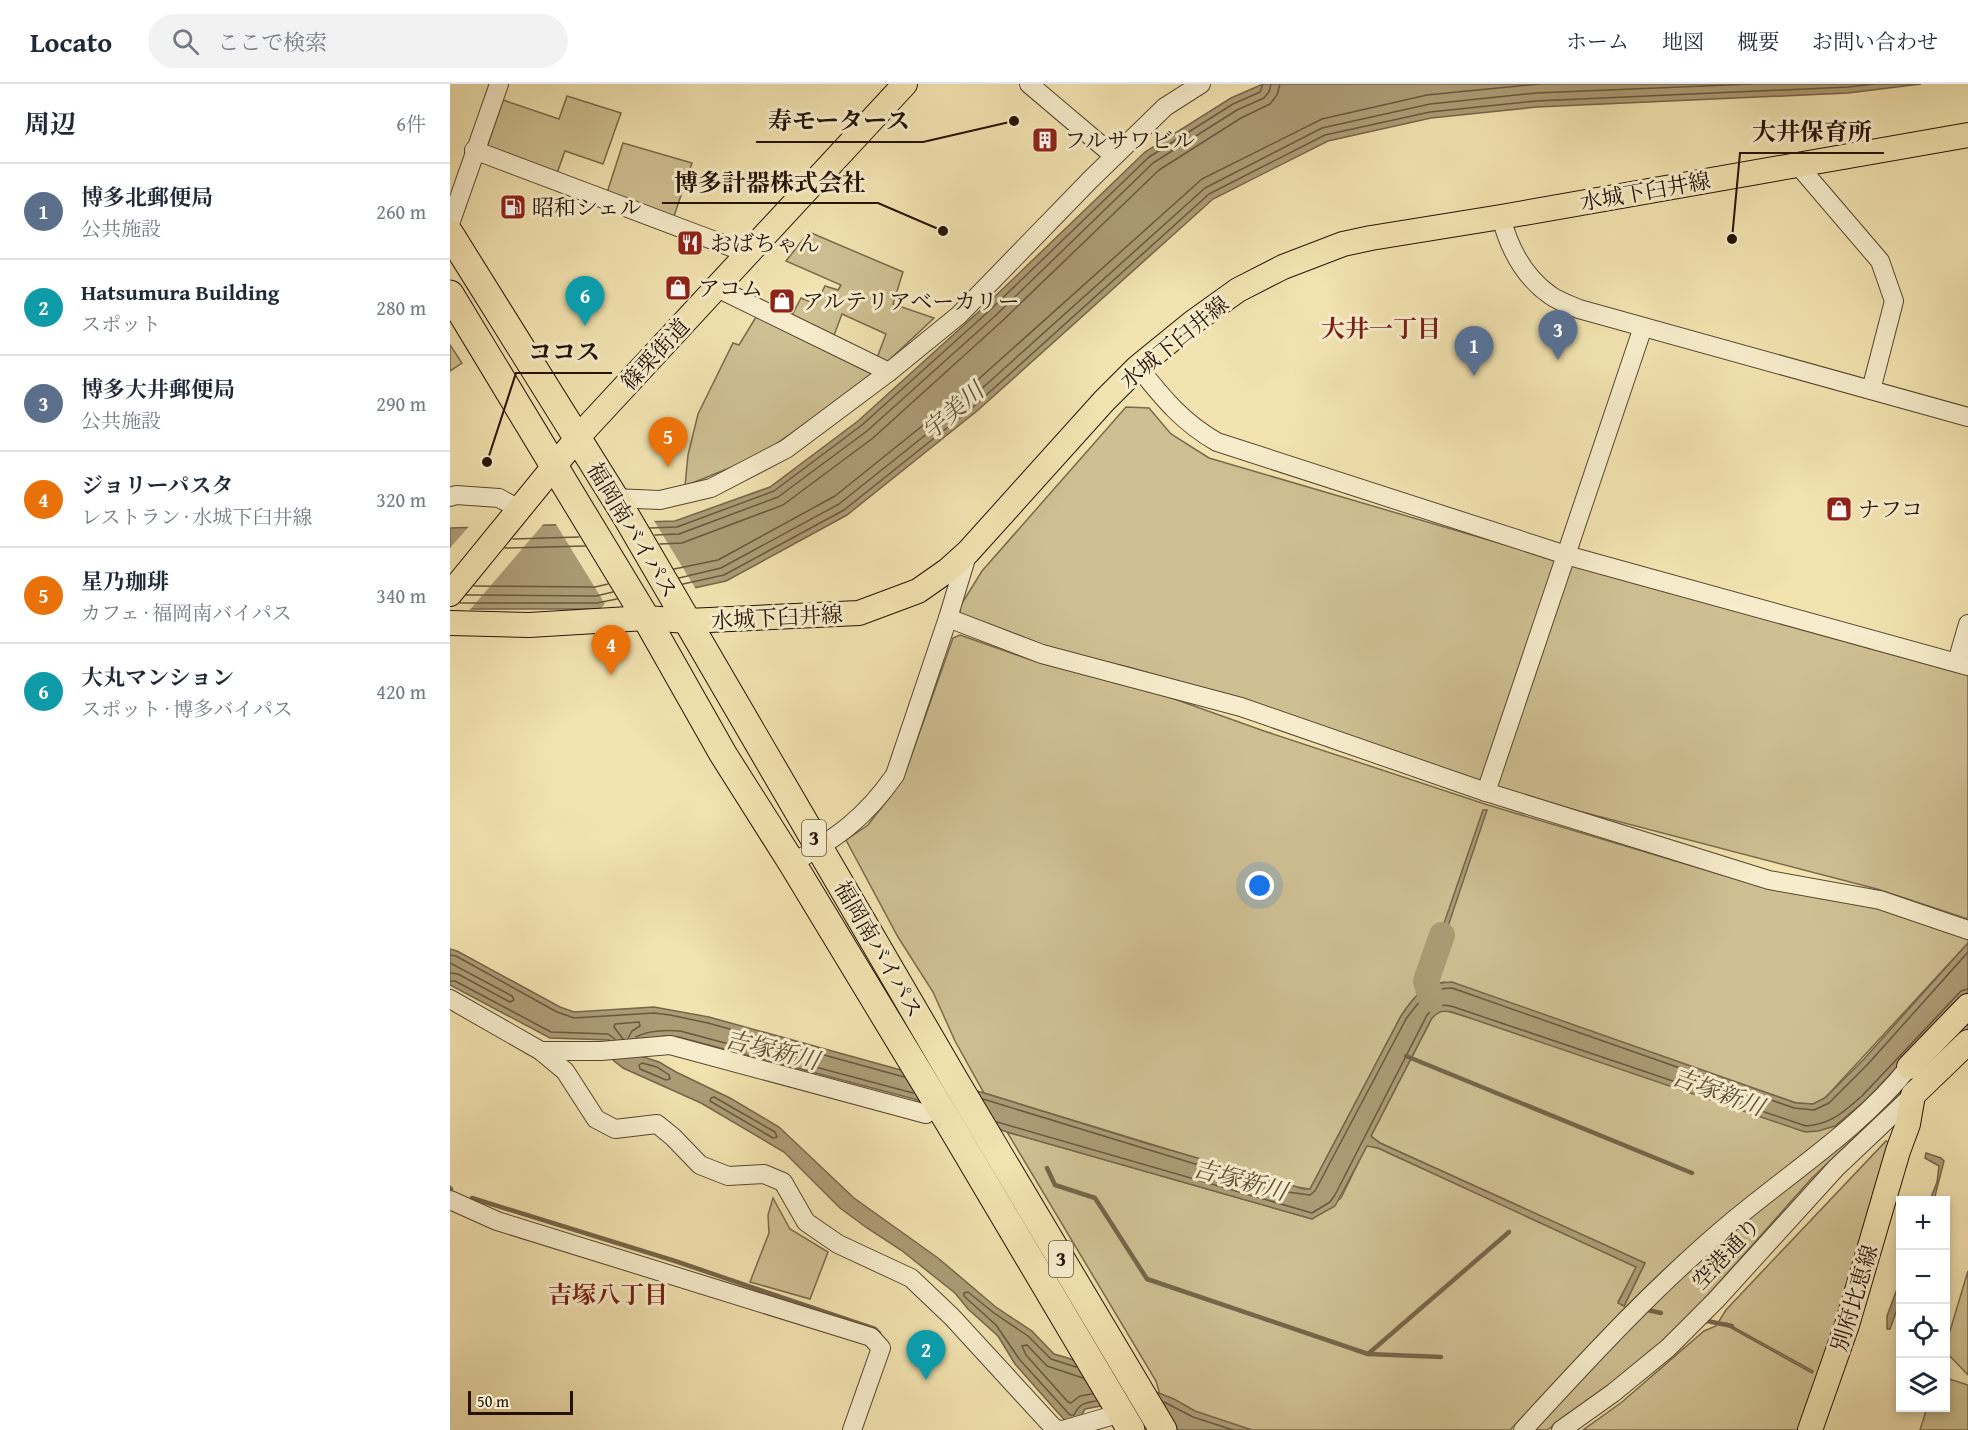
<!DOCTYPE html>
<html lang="ja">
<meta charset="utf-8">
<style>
body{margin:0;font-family:"Gentium Book Plus","Noto Serif JP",serif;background:#f2f2f3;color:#1f2937}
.controls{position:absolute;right:18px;bottom:18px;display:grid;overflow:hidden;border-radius:0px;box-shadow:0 3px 9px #0003}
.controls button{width:54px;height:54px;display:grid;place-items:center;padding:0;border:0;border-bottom:2px solid #e0e1e3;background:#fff;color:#1f2937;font:30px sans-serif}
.scale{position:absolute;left:18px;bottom:15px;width:105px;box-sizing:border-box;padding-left:6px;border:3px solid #241306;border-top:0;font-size:16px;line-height:21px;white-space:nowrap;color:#241306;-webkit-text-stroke:4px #f7edcc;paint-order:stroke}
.you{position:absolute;left:810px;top:802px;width:21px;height:21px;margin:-15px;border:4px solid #fff;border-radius:50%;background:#1a73e8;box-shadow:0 0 0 9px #1a73e833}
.badge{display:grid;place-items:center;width:39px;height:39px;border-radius:50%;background:#0b8043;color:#fff;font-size:20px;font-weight:700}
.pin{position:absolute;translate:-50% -50px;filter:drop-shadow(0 2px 3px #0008)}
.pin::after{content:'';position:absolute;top:32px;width:21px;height:18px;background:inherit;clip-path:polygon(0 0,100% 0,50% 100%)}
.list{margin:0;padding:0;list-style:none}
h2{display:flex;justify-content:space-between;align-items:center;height:78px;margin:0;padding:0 24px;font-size:26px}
h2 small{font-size:20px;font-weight:400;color:#747a83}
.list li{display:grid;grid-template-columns:39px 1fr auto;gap:18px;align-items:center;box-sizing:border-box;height:96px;padding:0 24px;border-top:2px solid #e0e1e3}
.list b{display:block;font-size:22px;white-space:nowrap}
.list p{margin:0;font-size:20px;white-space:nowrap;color:#747a83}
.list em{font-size:20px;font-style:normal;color:#747a83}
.icon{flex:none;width:33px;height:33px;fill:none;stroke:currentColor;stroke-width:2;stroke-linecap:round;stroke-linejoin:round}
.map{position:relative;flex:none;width:1518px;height:1346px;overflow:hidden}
header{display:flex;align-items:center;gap:36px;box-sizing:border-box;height:84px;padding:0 30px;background:#fff;border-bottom:2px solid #e0e1e3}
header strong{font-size:28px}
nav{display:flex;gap:33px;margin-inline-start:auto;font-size:21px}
.search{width:420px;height:54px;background:#f2f2f3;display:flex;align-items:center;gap:15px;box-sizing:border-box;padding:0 21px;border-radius:33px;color:#747a83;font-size:22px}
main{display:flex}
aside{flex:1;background:#fff}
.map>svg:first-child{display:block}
.green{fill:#cfc093;stroke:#7a6a4c;stroke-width:1.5}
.water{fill:#ac9c76;stroke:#766549;stroke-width:1.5}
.pier{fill:#f2e3b0}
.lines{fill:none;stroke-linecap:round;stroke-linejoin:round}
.shore{stroke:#68583e;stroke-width:1.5}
.stream{stroke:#766549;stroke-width:4.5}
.river{stroke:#ac9c76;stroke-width:26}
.minor-casing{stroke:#584730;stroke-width:20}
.major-casing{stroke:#241306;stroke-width:26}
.highway-casing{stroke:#241306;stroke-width:29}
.minor{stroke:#f7edcc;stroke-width:18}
.major{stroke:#f2e3b0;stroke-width:24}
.highway{stroke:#f2e3b0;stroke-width:27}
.labels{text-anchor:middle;stroke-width:6;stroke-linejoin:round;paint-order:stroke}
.shield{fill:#f7edcc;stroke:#635441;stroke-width:1.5}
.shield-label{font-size:21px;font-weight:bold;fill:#241306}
.poi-label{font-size:22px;fill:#241306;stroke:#f7edcc;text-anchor:start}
.street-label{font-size:22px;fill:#241306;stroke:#f7edcc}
.neighbourhood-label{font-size:24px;font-weight:bold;fill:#7a1f14;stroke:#f7edcc}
.water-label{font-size:24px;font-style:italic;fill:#615138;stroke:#f7edcc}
.leader{fill:none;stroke:#241306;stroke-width:2}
.callout-dot{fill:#241306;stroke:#f7edcc;stroke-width:2}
.callout-label{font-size:24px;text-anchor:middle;font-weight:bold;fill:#241306;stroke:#f7edcc;stroke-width:6;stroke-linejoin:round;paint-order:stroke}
</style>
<header>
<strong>Locato</strong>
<div class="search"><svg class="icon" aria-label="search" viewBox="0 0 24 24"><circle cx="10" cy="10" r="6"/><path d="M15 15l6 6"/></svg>ここで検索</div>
<nav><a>ホーム</a><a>地図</a><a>概要</a><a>お問い合わせ</a></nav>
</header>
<main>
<aside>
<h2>周辺<small>6件</small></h2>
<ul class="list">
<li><span class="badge" style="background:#5c6f8a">1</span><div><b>博多北郵便局</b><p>公共施設</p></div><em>260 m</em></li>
<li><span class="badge" style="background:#0f9aa8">2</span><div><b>Hatsumura Building</b><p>スポット</p></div><em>280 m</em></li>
<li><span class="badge" style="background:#5c6f8a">3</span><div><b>博多大井郵便局</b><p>公共施設</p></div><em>290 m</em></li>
<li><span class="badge" style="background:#e8710a">4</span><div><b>ジョリーパスタ</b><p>レストラン · 水城下臼井線</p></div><em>320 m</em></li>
<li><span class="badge" style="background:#e8710a">5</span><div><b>星乃珈琲</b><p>カフェ · 福岡南バイパス</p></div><em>340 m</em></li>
<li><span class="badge" style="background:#0f9aa8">6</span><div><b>大丸マンション</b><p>スポット · 博多バイパス</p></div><em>420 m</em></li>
</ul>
</aside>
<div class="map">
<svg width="1518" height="1346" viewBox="0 0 1518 1346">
<rect width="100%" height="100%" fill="#f2e3b0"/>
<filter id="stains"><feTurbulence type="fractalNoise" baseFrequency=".00333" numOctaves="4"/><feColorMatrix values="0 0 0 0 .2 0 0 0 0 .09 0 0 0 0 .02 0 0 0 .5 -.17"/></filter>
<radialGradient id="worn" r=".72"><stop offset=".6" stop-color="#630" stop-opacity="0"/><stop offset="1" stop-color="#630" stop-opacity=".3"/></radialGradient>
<g class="green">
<path d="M117,12L171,29L153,80L115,67L106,92L36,66L53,16L109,35Z"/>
<path d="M173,59L242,79L224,132L156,112Z"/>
<path d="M359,148L453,188L443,220L484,234L436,279L427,274L436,250L392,230L383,254L341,233L351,214L366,220L375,202L388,206L391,201L336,177Z"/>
<path d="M306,233L424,291L309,372L235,402L238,371L248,330L283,259L289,261Z"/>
<path d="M0,261L12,279L0,287Z"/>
<path d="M676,323L699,324L721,350L759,374L1107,476L1031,699L767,610L682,584L600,565L511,531L509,524L532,487Z"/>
<path d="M1121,481L1518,590V835L1427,805L1044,705Z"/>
<path d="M510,551L587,578L702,607L814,647L1038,721L1269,790L1428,823L1518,855V859L1375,1014L1363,1020L1346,1019L994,898C973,902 962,915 951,932L860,1105L838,1102L534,1009L505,957L483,908L448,853L396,756L418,741L439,714L456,687L503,554Z"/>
<path d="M994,926L1385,1042L1416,1016C1359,1075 1289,1118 1228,1173C1168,1227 1115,1288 1060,1346H732L710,1311L706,1297L557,1048L862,1135L891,1114L917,1061L928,1064L1187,1183L1168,1218L1174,1222L1195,1179L930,1059L921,1052L982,934L987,929Z"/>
<path d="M1518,940V945L1361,1095L1251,1219L1212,1258L1157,1303L1097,1346H1085L1162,1263L1238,1187Z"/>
<path d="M1436,1057L1445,1061L1352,1346H1133L1172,1318L1254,1247L1266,1242L1276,1226L1307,1193Z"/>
<path d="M323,1114L340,1145L378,1168L360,1215L300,1198L319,1149L318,1131Z"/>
<path d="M1518,1187V1291L1496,1268V1260Z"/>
<path d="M1496,1294L1518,1301V1346H1470L1477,1324H1496Z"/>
</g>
<g class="water">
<path d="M813,0H1471L1398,9L1087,23L981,34L878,57L763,115L527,327L397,431L276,497L148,525H0V444L225,437L320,403L408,337L534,223L695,68L781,14Z"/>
<path d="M1033,726H1037L984,884L979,883Z"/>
<path d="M1518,859V908L1416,1016L1385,1042L1368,1047L1355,1048L1002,928C993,926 989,927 982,934L921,1052L930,1059L1195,1179L1174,1222L1168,1219L1186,1183L928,1064L917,1062L885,1122L862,1135L557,1048L464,1015L229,953L214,952L191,957L190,972L209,978L226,988L280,1014L329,1043L404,1114L488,1174L547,1224L582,1247L604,1270L618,1274L724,1315L745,1327L802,1346H729L651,1322L635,1325L629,1335L617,1339L565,1280L548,1252L518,1225L505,1209L451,1166L417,1144L390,1124L334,1068L251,1019L173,984L163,976L162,963L158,960L159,956L100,954L0,901V865L7,867L110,923L124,928L204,923L259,933L534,1009L692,1058L854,1105H860L951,932C965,911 974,899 1002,898L1346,1019L1363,1020L1375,1014L1413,976Z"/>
<path d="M1476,1069L1491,1074L1494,1077L1484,1116H1480L1487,1098L1489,1082L1475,1074Z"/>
<path d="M1450,1197V1217L1440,1245H1437V1232Z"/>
<path d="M1276,1239L1363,1287L1362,1289L1276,1241Z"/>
</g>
<g class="pier">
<path d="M203,435L247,507L163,524L150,525L155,520L104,437Z"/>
<path d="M96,437L18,528H0V464L22,439Z"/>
</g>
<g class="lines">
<g class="shore">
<path d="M200,444L227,443L324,407L412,341L539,227L699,73L783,20L810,8L813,0"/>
<path d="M205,451L229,450L328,413L417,347L544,233L703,79L787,26L814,14L819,8L821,0"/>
<path d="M63,455L129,453"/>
<path d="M210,460L232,459L333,421L423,354L550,239L709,86L791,34L820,20L827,11L830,0"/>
<path d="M55,464L135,462"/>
<path d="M224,485L268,476L385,412L512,310L752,95L872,35L977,11L1090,0"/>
<path d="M229,494L271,484L389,420L518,317L755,104L872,44L980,20L1086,9L1302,0"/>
<path d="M233,500L274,491L394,426L523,323L759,110L875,51L980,28L1086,17L1398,3L1424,0"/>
<path d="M24,502L145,503L158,500"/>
<path d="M16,511L146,512L163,508"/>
<path d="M10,519H147L167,515"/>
<path d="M0,871L6,872L107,928L124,934L204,929L220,931L258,939L454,993"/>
<path d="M0,879L62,912L64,916L60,918L8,890L0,889"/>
<path d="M0,897H5L101,948L158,950L165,955"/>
<path d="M186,953C199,946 216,946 230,947L463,1009"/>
<path d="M173,955L164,943L165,940L189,938L190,942L182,947L178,954"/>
<path d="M192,979L207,983L219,991L220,995L216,996L190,985L189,981Z"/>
<path d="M264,1013L325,1048L327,1053L323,1054L260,1017L261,1014Z"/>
<path d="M533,1015L837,1108L860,1111L865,1107L956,935C968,918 979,904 1002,904L1344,1024L1364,1026L1379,1019L1418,980L1518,868"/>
<path d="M547,1038L862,1129L880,1118L885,1111L977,931C985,922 992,919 1004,923L1356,1042C1382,1040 1393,1028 1412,1012L1511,907L1518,905"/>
<path d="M626,1283L601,1275L578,1252L544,1229L518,1208L514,1209V1212L546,1241L570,1276L620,1331H624C629,1320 634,1319 646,1317"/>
<path d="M633,1294L597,1282L577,1261L572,1262L576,1271L618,1318L621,1319L630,1312L642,1310"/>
<path d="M714,1318L743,1333L783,1346"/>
</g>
<g class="stream">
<path d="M976,907L982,880"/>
<path d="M956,972L1242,1089"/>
<path d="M597,1084L605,1101L645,1114L697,1195L918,1270L1059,1148"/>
<path d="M0,1104L1,1105"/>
<path d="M22,1114L225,1177L425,1245L429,1249"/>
<path d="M1193,1225L1211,1229"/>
<path d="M1252,1236L1282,1242"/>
<path d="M918,1270L991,1273"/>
</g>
<path class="river" d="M981,915L976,897L992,851"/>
<defs>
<g id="minor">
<path d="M579,0L664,72"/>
<path d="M24,66L297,169"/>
<path d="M1347,80L1430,177L1444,217L1421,306"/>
<path d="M1051,133C1059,164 1073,192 1100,211C1108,217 1120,221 1129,225L1518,333"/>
<path d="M0,140L49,0"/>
<path d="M267,204L439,288"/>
<path d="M688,283C713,314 732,338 767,358L1116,471L1518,582"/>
<path d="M0,413L6,411L49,414L69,425"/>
<path d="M164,414L210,416L261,404L336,365L439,288L509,231L640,96L715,23L751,0"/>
<path d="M498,534L592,570L791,623L1036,708L1319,796L1430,816L1518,846"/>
<path d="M1507,578L1518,540"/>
<path d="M1036,708L1193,243"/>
<path d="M342,779C387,754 415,734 445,691L498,534L518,468"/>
<path d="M0,915L91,967L115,987L146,1035L165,1045L207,1040L223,1053L250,1081L278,1092L314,1090L333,1098L356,1138L388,1160L461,1194L502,1233L603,1343L609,1346"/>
<path d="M91,967H151L220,961L476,1030"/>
<path d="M0,1116L47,1137L421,1253L431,1264L402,1346"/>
<path d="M613,1346L671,1329"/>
<path d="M1073,1346C1140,1273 1208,1199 1285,1135C1344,1086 1411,1043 1459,983"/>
<path d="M1111,1346L1163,1309L1218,1264L1266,1216L1386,1084L1463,1011"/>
</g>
<g id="major">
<path d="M0,510L128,353L455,0"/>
<path d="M0,539L79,541L196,534L237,537L409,529L468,507L498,486L518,468L654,317L688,283L742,239L788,206L833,183L893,160L921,154L1051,133L1518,51"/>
<path d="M1459,983L1518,922"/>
<path d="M1360,1346L1397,1241L1448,1067L1458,1040L1463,1011L1518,958"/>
</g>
<g id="highway">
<path d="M0,150L176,432L504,995L713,1346"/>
<path d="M0,210L196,534L273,670L342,779L498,1037L681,1346"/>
</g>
</defs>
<use href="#minor" class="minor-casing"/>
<use href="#major" class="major-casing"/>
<use href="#highway" class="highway-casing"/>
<use href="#minor" class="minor"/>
<use href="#major" class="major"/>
<use href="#highway" class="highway"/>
</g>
<defs>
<symbol id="building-square" viewBox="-11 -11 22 22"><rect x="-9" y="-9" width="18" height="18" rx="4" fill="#8f2418" stroke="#f7edcc"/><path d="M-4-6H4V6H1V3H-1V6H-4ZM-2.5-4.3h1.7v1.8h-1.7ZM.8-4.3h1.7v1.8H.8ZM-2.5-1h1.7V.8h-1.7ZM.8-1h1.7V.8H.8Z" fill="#fff"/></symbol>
<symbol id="fuel-square" viewBox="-11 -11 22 22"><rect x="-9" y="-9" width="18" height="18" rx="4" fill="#8f2418" stroke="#f7edcc"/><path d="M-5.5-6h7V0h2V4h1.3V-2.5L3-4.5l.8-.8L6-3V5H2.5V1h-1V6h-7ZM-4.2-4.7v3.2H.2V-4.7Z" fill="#fff"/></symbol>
<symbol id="restaurant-square" viewBox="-11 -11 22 22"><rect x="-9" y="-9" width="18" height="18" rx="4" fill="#8f2418" stroke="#f7edcc"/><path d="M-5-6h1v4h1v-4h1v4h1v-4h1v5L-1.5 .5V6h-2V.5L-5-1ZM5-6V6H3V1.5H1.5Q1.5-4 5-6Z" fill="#fff"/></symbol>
<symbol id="shop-square" viewBox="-11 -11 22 22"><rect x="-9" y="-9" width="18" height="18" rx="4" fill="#8f2418" stroke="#f7edcc"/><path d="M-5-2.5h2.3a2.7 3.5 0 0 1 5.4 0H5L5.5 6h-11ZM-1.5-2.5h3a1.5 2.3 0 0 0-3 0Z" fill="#fff"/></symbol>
</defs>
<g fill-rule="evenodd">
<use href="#building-square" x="580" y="41" width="30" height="30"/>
<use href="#fuel-square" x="48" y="108" width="30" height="30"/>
<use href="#restaurant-square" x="225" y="144" width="30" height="30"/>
<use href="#shop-square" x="213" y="189" width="30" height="30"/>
<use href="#shop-square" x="317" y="202" width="30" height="30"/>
<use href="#shop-square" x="1374" y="410" width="30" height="30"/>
</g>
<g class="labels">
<g class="shield">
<rect x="352" y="736" width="24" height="36" rx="4.5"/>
<rect x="599" y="1157" width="24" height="36" rx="4.5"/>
</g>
<g class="shield-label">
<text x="364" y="761">3</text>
<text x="611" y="1182">3</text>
</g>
<g class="poi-label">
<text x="614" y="64">フルサワビル</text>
<text x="82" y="131">昭和シェル</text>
<text x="260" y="167">おばちゃん</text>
<text x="248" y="212">アコム</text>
<text x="352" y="225">アルテリアベーカリー</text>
<text x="1408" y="433">ナフコ</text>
</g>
<g class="street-label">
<text transform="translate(1195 107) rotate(-10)" y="8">水城下臼井線</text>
<text transform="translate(724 258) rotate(-39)" y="8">水城下臼井線</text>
<text transform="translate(205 270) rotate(-47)" y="8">篠栗街道</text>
<text transform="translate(183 446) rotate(59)" y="8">福岡南バイパス</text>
<text transform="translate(327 533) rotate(-3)" y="8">水城下臼井線</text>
<text transform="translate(429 865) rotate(60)" y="8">福岡南バイパス</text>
<text transform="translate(1276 1169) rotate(-47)" y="8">空港通り</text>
<text transform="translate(1404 1214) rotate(-73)" y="8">別府比恵線</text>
</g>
<g class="neighbourhood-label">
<text x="931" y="253">大井一丁目</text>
<text x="158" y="1219">吉塚八丁目</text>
</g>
<g class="water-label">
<text transform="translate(503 327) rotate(-41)" y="8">宇美川</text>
<text transform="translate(322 966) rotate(14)" y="8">吉塚新川</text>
<text transform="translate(1268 1008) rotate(20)" y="8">吉塚新川</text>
<text transform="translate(790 1096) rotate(15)" y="8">吉塚新川</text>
</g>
</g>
<path class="leader" d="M564 37L473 58H306M1282 155L1290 69H1434M493 147L428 119H212M37 378L66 289H162"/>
<g class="callout-dot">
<circle cx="564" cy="37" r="6"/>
<circle cx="1282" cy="155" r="6"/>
<circle cx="493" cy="147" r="6"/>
<circle cx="37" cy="378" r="6"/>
</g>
<g class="callout-label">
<text x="389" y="45">寿モータース</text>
<text x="1362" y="56">大井保育所</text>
<text x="320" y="107">博多計器株式会社</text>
<text x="114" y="276">ココス</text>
</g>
<rect width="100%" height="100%" filter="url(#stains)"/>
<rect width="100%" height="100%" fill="url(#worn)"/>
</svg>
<div class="controls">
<button>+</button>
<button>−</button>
<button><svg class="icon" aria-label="locate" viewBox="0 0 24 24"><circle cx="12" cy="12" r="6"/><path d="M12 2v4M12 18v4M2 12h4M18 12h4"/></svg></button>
<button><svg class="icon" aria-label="layers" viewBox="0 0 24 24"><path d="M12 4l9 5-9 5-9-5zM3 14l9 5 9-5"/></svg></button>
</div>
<div class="scale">50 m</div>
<div class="you"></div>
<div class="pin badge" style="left:1024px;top:292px;background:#5c6f8a">1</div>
<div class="pin badge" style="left:476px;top:1296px;background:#0f9aa8">2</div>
<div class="pin badge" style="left:1108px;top:276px;background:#5c6f8a">3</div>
<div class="pin badge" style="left:161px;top:591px;background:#e8710a">4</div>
<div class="pin badge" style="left:218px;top:383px;background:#e8710a">5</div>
<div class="pin badge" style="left:135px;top:242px;background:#0f9aa8">6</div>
</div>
</main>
